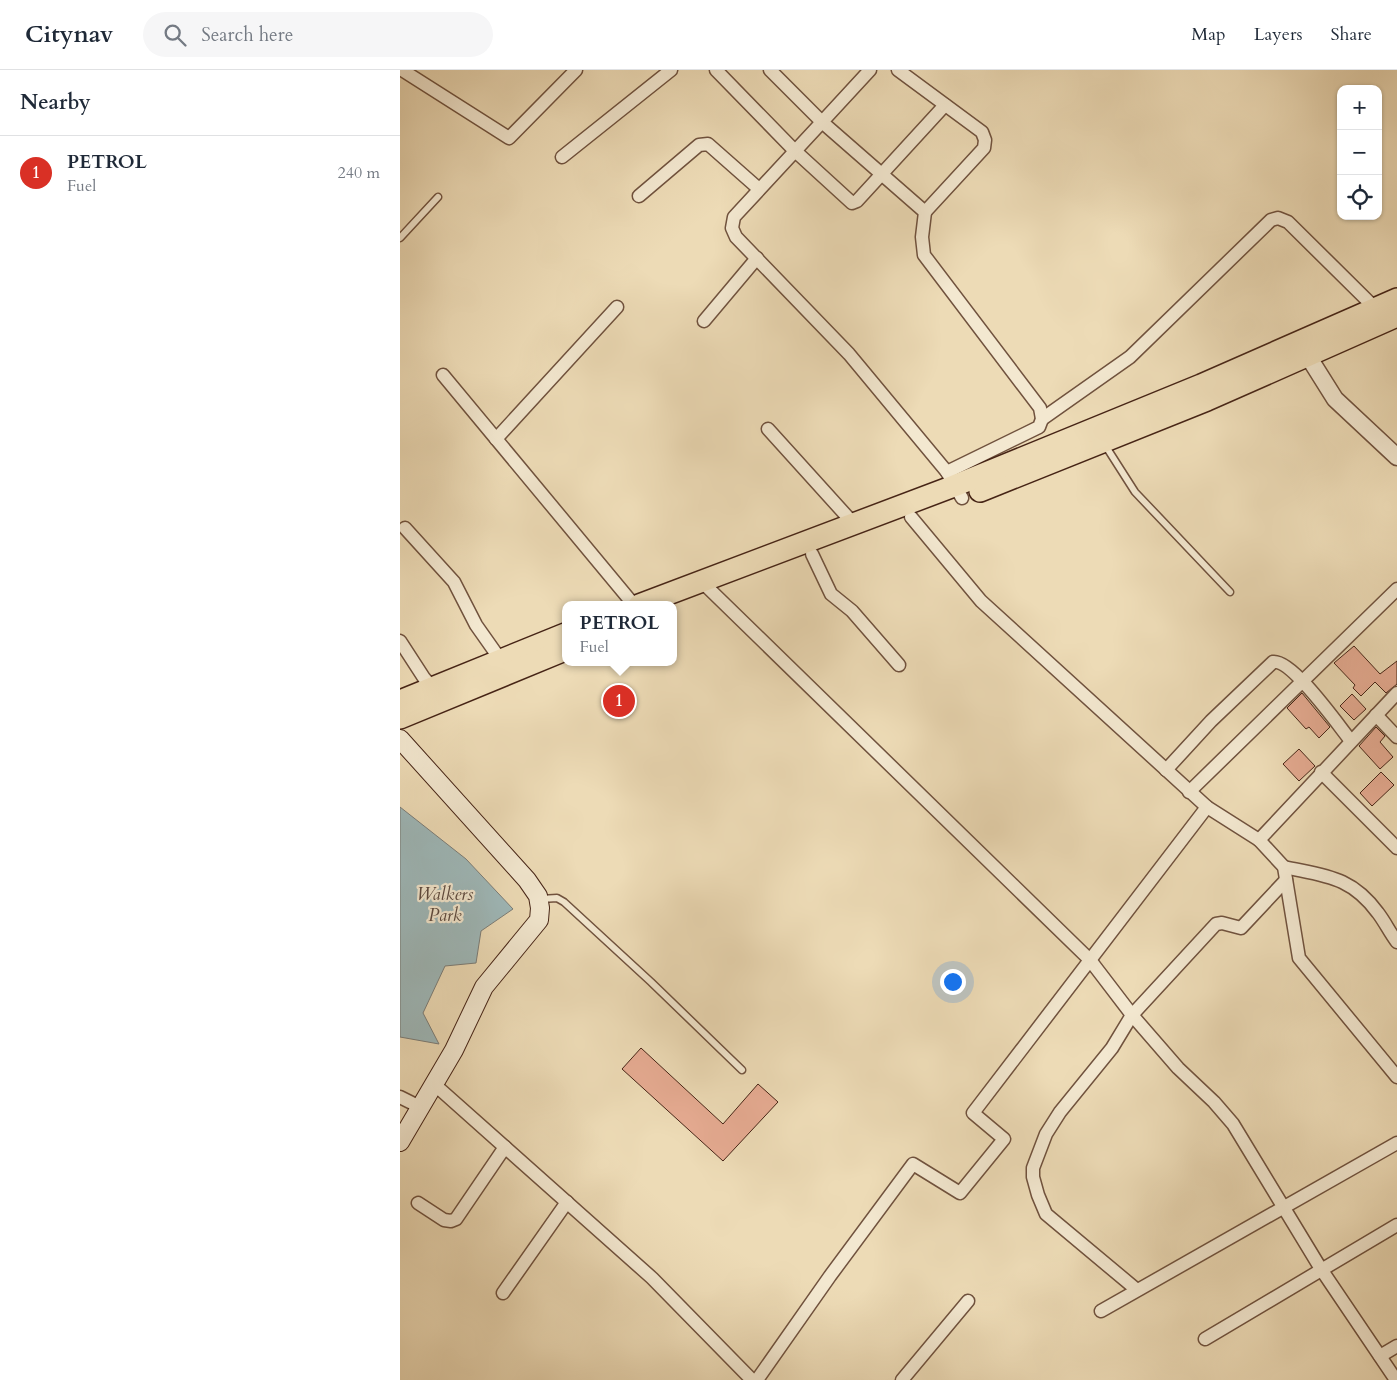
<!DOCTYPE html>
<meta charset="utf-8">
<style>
body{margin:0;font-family:Cardo,serif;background:#f6f6f7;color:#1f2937}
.controls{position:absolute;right:15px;top:15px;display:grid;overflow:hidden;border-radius:10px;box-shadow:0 1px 4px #0004}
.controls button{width:45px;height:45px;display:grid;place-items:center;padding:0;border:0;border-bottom:1px solid #e0e1e3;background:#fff;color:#1f2937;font:25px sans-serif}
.you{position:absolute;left:552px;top:911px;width:18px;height:18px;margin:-12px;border:4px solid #fff;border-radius:50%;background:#1a73e8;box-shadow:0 0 0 8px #1a73e833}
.badge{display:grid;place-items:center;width:32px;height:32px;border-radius:50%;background:#d93025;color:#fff;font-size:16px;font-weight:700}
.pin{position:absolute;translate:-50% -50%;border:2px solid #fff;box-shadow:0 1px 5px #0006}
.popup{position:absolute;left:162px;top:531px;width:115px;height:65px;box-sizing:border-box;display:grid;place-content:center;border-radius:10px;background:#fff;filter:drop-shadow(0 1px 4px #0005);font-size:16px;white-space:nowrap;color:#747a83}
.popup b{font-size:19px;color:#1f2937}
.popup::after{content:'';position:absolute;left:50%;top:100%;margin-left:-10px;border:10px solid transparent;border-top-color:#fff}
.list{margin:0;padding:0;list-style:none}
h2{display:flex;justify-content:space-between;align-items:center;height:65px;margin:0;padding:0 20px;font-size:21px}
h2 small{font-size:16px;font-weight:400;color:#747a83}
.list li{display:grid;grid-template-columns:32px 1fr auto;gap:15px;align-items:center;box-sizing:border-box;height:75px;padding:0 20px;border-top:1px solid #e0e1e3}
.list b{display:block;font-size:19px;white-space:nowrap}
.list p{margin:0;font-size:16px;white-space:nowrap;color:#747a83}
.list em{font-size:16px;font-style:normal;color:#747a83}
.icon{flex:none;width:28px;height:28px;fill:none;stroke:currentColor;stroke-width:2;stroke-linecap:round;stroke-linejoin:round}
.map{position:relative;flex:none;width:997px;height:1310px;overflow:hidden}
header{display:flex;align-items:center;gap:30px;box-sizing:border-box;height:70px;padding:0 25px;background:#fff;border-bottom:1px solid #e0e1e3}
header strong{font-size:24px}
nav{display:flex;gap:28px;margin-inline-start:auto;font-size:18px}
.search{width:350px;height:45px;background:#f6f6f7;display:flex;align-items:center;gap:12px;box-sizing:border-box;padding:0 18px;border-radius:28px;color:#747a83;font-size:19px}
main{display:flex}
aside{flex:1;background:#fff}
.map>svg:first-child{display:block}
.water{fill:#9eb8b9;stroke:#7b7d78}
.building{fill:#e6ab92;stroke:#462416}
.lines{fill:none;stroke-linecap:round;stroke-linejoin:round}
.service-casing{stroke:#70523e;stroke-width:9}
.minor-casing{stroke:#70523e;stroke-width:15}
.tertiary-casing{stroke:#70523e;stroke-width:19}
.secondary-casing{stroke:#462416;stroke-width:20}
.trunk-casing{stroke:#462416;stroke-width:24}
.service{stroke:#f3e8d0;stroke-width:6}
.minor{stroke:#f3e8d0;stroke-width:12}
.tertiary{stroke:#f3e8d0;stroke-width:16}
.secondary{stroke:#f3e8d0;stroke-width:18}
.trunk{stroke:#eddbb6;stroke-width:21}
.labels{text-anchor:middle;stroke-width:4.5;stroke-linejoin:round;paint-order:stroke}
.water-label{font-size:18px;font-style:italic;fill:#5c493f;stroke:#f3e8d0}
</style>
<header>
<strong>Citynav</strong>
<div class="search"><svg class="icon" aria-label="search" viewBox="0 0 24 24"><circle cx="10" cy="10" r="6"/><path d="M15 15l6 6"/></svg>Search here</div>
<nav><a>Map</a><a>Layers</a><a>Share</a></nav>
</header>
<main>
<aside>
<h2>Nearby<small></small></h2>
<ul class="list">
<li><span class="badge">1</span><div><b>PETROL</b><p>Fuel</p></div><em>240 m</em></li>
</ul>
</aside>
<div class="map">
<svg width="997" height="1310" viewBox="0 0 997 1310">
<rect width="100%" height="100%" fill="#eddbb6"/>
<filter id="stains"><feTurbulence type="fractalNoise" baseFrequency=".004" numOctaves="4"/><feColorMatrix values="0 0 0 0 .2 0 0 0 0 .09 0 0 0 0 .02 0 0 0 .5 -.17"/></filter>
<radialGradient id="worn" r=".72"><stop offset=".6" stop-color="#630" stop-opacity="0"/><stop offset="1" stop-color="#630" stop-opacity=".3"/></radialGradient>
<path class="water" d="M0,737L66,789L113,839L81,861L76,893L45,896L23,943L39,974L0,967Z"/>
<g class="building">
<path d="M954,576L980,604L997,591V614L986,623L975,612L961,626L953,618L955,615L934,593Z"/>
<path d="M902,623L930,657L919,668L909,657L906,659L887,638Z"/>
<path d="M952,624L966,639L954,650L940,636Z"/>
<path d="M976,657L985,666L980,672L993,687L980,699L959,676Z"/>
<path d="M899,679L915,696L899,711L883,694Z"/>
<path d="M981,702L994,715L972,736L960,723Z"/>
<path d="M241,978L323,1054L358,1014L378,1032L323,1091L222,999Z"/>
</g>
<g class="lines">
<defs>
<g id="service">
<path d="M0,168L38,127"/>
<path d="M705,375L735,422L830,522"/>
<path d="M141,829L157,828L164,832L251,912L342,1000"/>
</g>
<g id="minor">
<path d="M2,0L109,68L176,0"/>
<path d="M316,0L394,80L452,133L457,131L545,35"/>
<path d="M370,0L422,52L334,147L332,158L336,167L449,284L547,402L562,428"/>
<path d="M470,0L422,52L525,142L522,167L524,185L640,338L642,349L639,357L547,402"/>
<path d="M498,0L582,62L585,70L584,78L525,142"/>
<path d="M162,87L271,0"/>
<path d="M239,126L299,75L308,74L359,119"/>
<path d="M304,251L357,188"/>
<path d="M43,305L234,535"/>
<path d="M642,349L730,287L871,150L878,148L888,152L975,238"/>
<path d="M368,359L453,453"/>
<path d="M96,369L217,237"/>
<path d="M511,447L581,531L807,737L859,770L997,623"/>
<path d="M5,458L54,512L76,555L100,589"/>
<path d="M412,484L431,524L452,541L499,595"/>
<path d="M302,512L690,890L732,945L778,998L814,1032L833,1054L921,1199L996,1310"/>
<path d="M0,571L24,608L32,617"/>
<path d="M976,645L997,667"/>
<path d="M766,700L811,651L873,592C892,589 938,655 951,671"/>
<path d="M921,702L997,778"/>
<path d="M789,722L997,519"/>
<path d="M859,770L884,797L899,888L997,1007"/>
<path d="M884,797C925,806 951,806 978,843C985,852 990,863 997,872"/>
<path d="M34,1014L252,1208L352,1310"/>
<path d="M0,1027L20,1037"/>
<path d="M18,1133L44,1150L51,1151L56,1149L105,1077"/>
<path d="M737,1220L646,1144L638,1125L633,1107V1098L646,1064L660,1042L712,978L732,945L816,854L822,853L841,858L886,810"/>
<path d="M103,1223L167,1132"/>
<path d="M701,1241L997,1073"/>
<path d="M805,1269L997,1155"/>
<path d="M980,1286L997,1276"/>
<path d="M357,1310L430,1206L513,1094L560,1123L604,1069L573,1043L807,737"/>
<path d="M502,1310L568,1231"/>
</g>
<path id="tertiary" d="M908,286L935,329L997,387"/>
<path id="secondary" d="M0,669L127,810L138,826L140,838L139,850L84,917L54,980L0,1072"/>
<g id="trunk">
<path d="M580,421L807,330L997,246"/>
<path d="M239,535L554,416L801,315L997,229"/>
<path d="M0,631L165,564"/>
<path d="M0,648L165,580"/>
</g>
</defs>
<use href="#service" class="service-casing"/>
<use href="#minor" class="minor-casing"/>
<use href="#tertiary" class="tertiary-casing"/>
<use href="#secondary" class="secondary-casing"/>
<use href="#trunk" class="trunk-casing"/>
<use href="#service" class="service"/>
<use href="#minor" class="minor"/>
<use href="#tertiary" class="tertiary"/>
<use href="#secondary" class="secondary"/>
<use href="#trunk" class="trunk"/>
</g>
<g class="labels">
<g class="water-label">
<text x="45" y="830">Walkers<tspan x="45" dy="21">Park</tspan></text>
</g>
</g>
<rect width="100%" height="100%" filter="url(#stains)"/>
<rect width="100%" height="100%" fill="url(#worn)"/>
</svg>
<div class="controls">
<button>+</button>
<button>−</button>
<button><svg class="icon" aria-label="locate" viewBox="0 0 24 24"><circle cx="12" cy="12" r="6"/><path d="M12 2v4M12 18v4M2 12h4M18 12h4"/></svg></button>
</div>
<div class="you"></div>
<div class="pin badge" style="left:219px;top:631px">1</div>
<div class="popup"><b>PETROL</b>Fuel</div>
</div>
</main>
